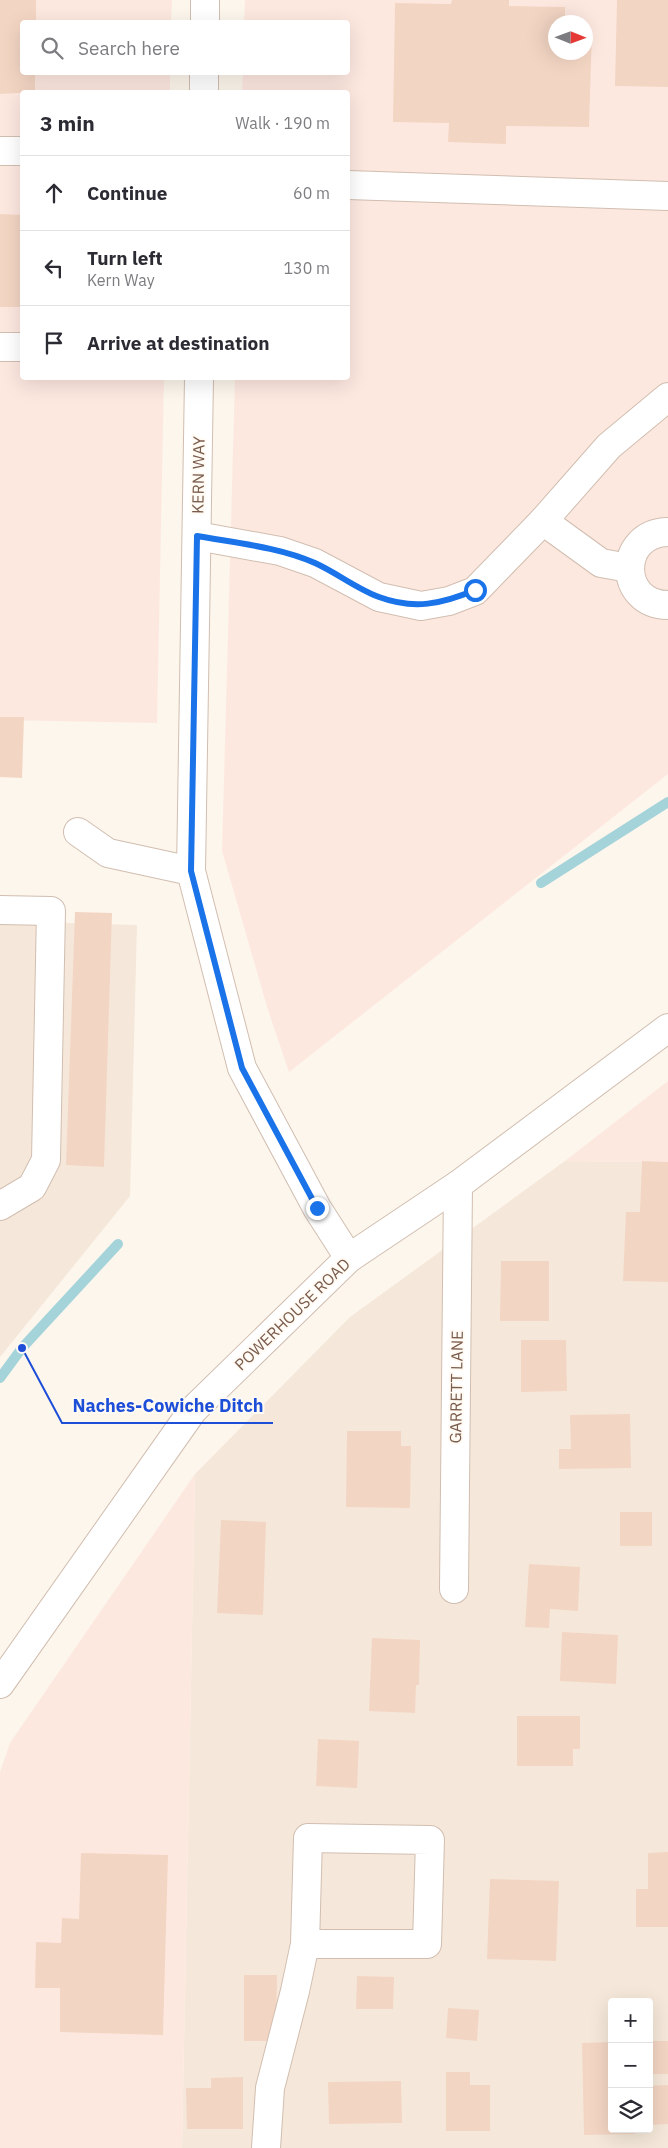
<!DOCTYPE html>
<meta charset="utf-8">
<style>
body{margin:0;font-family:"IBM Plex Sans",sans-serif;background:#f2f2f3;color:#2b2b33}
.controls{position:absolute;right:15px;bottom:15px;display:grid;overflow:hidden;border-radius:5px;box-shadow:0 5px 20px #0002}
.controls button{width:45px;height:45px;display:grid;place-items:center;padding:0;border:0;border-bottom:1px solid #e1e1e2;background:#fff;color:#2b2b33;font:25px sans-serif}
.compass{position:absolute;left:548px;top:15px;width:45px;height:45px;border-radius:50%;background:#fff;box-shadow:0 5px 20px #0002;rotate:91deg}
.stop{position:absolute;width:15px;height:15px;margin:-11px;border:4px solid #1a73e8;border-radius:50%;background:#fff}
.stop.end{background:#1a73e8;border-color:#fff;box-shadow:0 1px 5px #0008}
.list{margin:0;padding:0;list-style:none}
h2{display:flex;justify-content:space-between;align-items:center;height:65px;margin:0;padding:0 20px;font-size:21px}
h2 small{font-size:16px;font-weight:400;color:#7c7c81}
.list li{display:grid;grid-template-columns:32px 1fr auto;gap:15px;align-items:center;box-sizing:border-box;height:75px;padding:0 20px;border-top:1px solid #e1e1e2}
.list b{display:block;font-size:19px;white-space:nowrap}
.list p{margin:0;font-size:16px;white-space:nowrap;color:#7c7c81}
.list em{font-size:16px;font-style:normal;color:#7c7c81}
.icon{flex:none;width:28px;height:28px;fill:none;stroke:currentColor;stroke-width:2;stroke-linecap:round;stroke-linejoin:round}
.map{position:relative;flex:none;width:668px;height:2148px;overflow:hidden}
.search{position:absolute;background:#fff;box-shadow:0 5px 20px #0002;left:20px;top:20px;width:330px;height:55px;display:flex;align-items:center;gap:12px;box-sizing:border-box;padding:0 18px;border-radius:5px;color:#7c7c81;font-size:19px}
.panel{position:absolute;background:#fff;box-shadow:0 5px 20px #0002;left:20px;top:90px;width:330px;height:290px;border-radius:5px}
.map>svg:first-child{display:block}
.residential{fill:#f5e8da;fill-rule:evenodd}
.commercial{fill:#fde8e0;fill-rule:evenodd}
.lines{fill:none;stroke-linecap:round;stroke-linejoin:round}
.stream{stroke:#a5d3da;stroke-width:10}
.building{fill:#f3d5c3}
.minor-casing{stroke:#d1beb0;stroke-width:30}
.minor{stroke:#fff;stroke-width:28}
.route{stroke:#1a73e8;stroke-width:6}
.labels{text-anchor:middle;stroke-width:4;stroke-linejoin:round;paint-order:stroke}
.street-label{font-size:16px;fill:#7a5c4d;stroke:#fffaf3}
.leader{fill:none;stroke:#1d4ed8;stroke-width:2}
.callout-dot{fill:#1d4ed8;stroke:#fffaf3;stroke-width:2}
.callout-label{font-size:18px;text-anchor:middle;font-weight:bold;fill:#1d4ed8;stroke:#fffaf3;stroke-width:4;stroke-linejoin:round;paint-order:stroke}
</style>
<div class="map">
<svg width="668" height="2148" viewBox="0 0 668 2148">
<rect width="100%" height="100%" fill="#fdf6ec"/>
<g class="residential">
<path d="M0,921L137,925L130,1196L0,1357Z"/>
<path d="M565,1161L668,1162V2148H182L195,1474L350,1317ZM612,2002H649V2129H612Z"/>
</g>
<g class="commercial">
<path d="M0,0H172L171,22H22V72L170,73V92H22V378H164L157,723L0,720Z"/>
<path d="M245,0H668V774L289,1072L268,1010L222,851L235,378H348V92H242L243,73L348,72V22H244ZM556,22H586V52H556Z"/>
<path d="M668,1081V1162L565,1161Z"/>
<path d="M195,1474L182,2148H0V1772L10,1743Z"/>
</g>
<g class="lines">
<g class="stream">
<path d="M541,883L668,802"/>
<path d="M0,1378L22,1348L118,1244"/>
</g>
</g>
<g class="building">
<path d="M0,0H36V22H22V72H35V92L0,94Z"/>
<path d="M452,0H509V6L565,7V22H556V52H586V30L592,31L589,127L506,126V144L448,142L449,123L393,122L395,3L451,4Z"/>
<path d="M617,0H668V87L615,86Z"/>
<path d="M0,214L22,215V307H0Z"/>
<path d="M0,717H24L22,778L0,777Z"/>
<path d="M75,912L112,913L104,1167L66,1165Z"/>
<path d="M642,1161L668,1162V1282L623,1281L626,1212H640Z"/>
<path d="M501,1261H549V1321H500Z"/>
<path d="M521,1340H566L567,1391L521,1392Z"/>
<path d="M630,1414L631,1468L559,1469V1449H571L570,1415Z"/>
<path d="M347,1431H401V1446H411L410,1508L346,1507Z"/>
<rect x="620" y="1512" width="32" height="34"/>
<path d="M221,1520L266,1522L263,1615L217,1613Z"/>
<path d="M529,1564L580,1567L578,1611L550,1609L549,1628L525,1627Z"/>
<path d="M562,1632L618,1635L616,1684L560,1681Z"/>
<path d="M372,1638L420,1640L419,1685H416L415,1713L369,1711Z"/>
<path d="M517,1716H580V1749H573V1766H517Z"/>
<path d="M318,1739L359,1741L357,1788L316,1786Z"/>
<path d="M668,1852V1927H636V1889H648V1853Z"/>
<path d="M81,1853L168,1855L163,2035L60,2032V1988H35L36,1942L61,1943L62,1918L79,1919Z"/>
<path d="M490,1879L559,1881L556,1961L487,1959Z"/>
<path d="M244,1975H277L276,2041H244Z"/>
<path d="M357,1976L394,1977L393,2009H356Z"/>
<path d="M448,2008L479,2010L477,2041L446,2038Z"/>
<rect x="649" y="2041" width="19" height="33"/>
<path d="M612,2042V2129H635V2134L584,2135L582,2043Z"/>
<path d="M446,2072H470V2085H490V2131H446Z"/>
<path d="M243,2077V2129H187L186,2088H211V2078Z"/>
<path d="M401,2081L402,2123L329,2124L328,2082Z"/>
<path d="M668,2085V2124L649,2125V2086Z"/>
</g>
<g class="lines">
<defs>
<g id="minor">
<path d="M205,22V0"/>
<path d="M204,92V72"/>
<path d="M0,151H22"/>
<path d="M348,185L668,196"/>
<path d="M0,347H22"/>
<path d="M199,378L191,871L242,1068L317,1208L349,1258"/>
<path d="M543,521L601,563L629,568"/>
<path d="M668,532C617,533 618,605 668,605"/>
<path d="M197,536L280,551L315,563L379,597L421,606L449,601L475,591L543,521L609,446L668,397"/>
<path d="M78,832L108,853L191,871"/>
<path d="M0,910L51,911L46,1160L32,1187L0,1206"/>
<path d="M454,1589L458,1185"/>
<path d="M0,1684L193,1410L349,1258L458,1185L668,1028"/>
<path d="M266,2148L270,2088L295,1991L305,1944L308,1838L430,1840L427,1944H305"/>
</g>
</defs>
<use href="#minor" class="minor-casing"/>
<use href="#minor" class="minor"/>
</g>
<g class="lines">
<path class="route" d="M317,1208L242,1068L191,871L197,536C236,543 279,547 315,563C337,573 357,589 379,597C414,610 442,604 475,590"/>
</g>
<g class="labels">
<g class="street-label">
<text transform="translate(198 475) rotate(-89)" y="6">KERN WAY</text>
<text transform="translate(292 1314) rotate(-44)" y="6">POWERHOUSE ROAD</text>
<text transform="translate(456 1387) rotate(-89)" y="6">GARRETT LANE</text>
</g>
</g>
<path class="leader" d="M22 1348L62 1423H273"/>
<circle class="callout-dot" cx="22" cy="1348" r="5"/>
<g class="callout-label">
<text x="168" y="1412">Naches-Cowiche Ditch</text>
</g>
</svg>
<div class="controls">
<button>+</button>
<button>−</button>
<button><svg class="icon" aria-label="layers" viewBox="0 0 24 24"><path d="M12 4l9 5-9 5-9-5zM3 14l9 5 9-5"/></svg></button>
</div>
<svg class="compass" viewBox="-18 -18 36 36"><path d="M0-13l5 13h-10z" fill="#e53935"/><path d="M0 13l5-13h-10z" fill="#7c7c81"/></svg>
<div class="stop" style="left:475px;top:590px"></div>
<div class="stop end" style="left:317px;top:1208px"></div>
<div class="search"><svg class="icon" aria-label="search" viewBox="0 0 24 24"><circle cx="10" cy="10" r="6"/><path d="M15 15l6 6"/></svg>Search here</div>
<section class="panel">
<h2>3 min<small>Walk · 190 m</small></h2>
<ul class="list">
<li><svg class="icon" aria-label="ahead" viewBox="0 0 24 24"><path d="M12 20V5M6 11l6-6 6 6"/></svg><div><b>Continue</b></div><em>60 m</em></li>
<li><svg class="icon" aria-label="left" viewBox="0 0 24 24"><path d="M17 20v-9H6M10 6l-5 5 5 5"/></svg><div><b>Turn left</b><p>Kern Way</p></div><em>130 m</em></li>
<li><svg class="icon" aria-label="arrive" viewBox="0 0 24 24"><path d="M6 21V4h12l-3 4 3 4H6"/></svg><div><b>Arrive at destination</b></div></li>
</ul>
</section>
</div>
